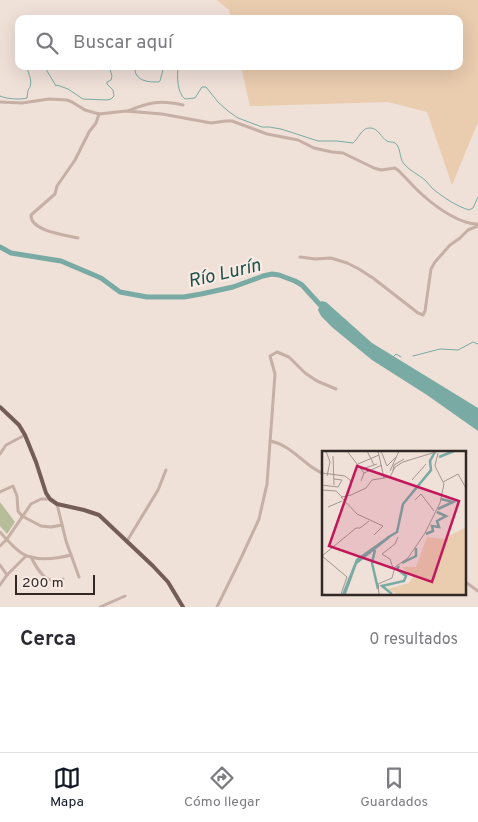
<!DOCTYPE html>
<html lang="es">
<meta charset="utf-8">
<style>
body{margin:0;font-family:Overpass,sans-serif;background:#f7f7f7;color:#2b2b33}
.scale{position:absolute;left:15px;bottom:12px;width:80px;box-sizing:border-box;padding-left:5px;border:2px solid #322826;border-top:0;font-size:14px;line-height:18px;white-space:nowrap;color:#322826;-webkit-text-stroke:4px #f7ebe4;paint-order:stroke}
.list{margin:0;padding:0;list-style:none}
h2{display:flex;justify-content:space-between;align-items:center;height:65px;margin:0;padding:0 20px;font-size:21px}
h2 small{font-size:16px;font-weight:400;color:#7c7c81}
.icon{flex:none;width:28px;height:28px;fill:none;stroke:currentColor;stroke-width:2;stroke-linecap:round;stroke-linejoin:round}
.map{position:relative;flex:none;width:478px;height:607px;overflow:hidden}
.search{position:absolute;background:#fff;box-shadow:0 5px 20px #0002;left:15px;right:15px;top:15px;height:55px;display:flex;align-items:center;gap:12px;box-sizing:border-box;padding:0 18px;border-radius:10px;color:#7c7c81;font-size:19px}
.sheet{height:145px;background:#fff}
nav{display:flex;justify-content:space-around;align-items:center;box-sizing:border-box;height:70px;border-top:1px solid #e1e1e2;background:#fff;font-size:14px;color:#7c7c81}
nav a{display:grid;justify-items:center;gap:2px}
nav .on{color:#111827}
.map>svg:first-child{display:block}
.green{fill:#b7bd99}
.sand{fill:#eaccaf}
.water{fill:#79aba4}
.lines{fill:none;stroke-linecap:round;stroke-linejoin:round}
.stream{stroke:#79aba4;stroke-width:1}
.river{stroke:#79aba4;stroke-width:5}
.minor{stroke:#c6afa5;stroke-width:3}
.major{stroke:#745c57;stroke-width:4}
.labels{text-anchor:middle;stroke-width:4.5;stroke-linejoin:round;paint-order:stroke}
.water-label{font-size:19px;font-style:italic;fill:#1e514c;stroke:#f7ebe4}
.inset-river{fill:none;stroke:#79aba4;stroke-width:2.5}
.inset-road{fill:none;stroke:#a39691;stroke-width:1}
.view{fill:#c2185b;fill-opacity:0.15;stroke:#c2185b;stroke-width:2.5}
.inset-edge{fill:none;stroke:#322826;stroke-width:2.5}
</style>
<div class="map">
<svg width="478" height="607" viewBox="0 0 478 607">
<rect width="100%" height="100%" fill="#efe0d8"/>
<path class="green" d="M0,502L15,522L7,534L0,526Z"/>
<path class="sand" d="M217,0H478V122L452,185L427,112L388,102L250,106L241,66H459V19H231L229,10Z"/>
<path class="water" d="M321,301L326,302L372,343L478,408V431L427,395L372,360L333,328L321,316L318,310Z"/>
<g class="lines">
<g class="stream">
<path d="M19,31L16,33C15,39 16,45 19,50"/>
<path d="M44,66L56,86L57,85L68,89L83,99L107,100L111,99L114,96L113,90L107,84V82L111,80L112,76L109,66"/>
<path d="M133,66C135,69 135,71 136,74C140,82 151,82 158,82L160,81L164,66"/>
<path d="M178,66C177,76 177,93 185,99L195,98L202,87H206L218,102L228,111L238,118L262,127H269L281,129L318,141H337L353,143C358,139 362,128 369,128C378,127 381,138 387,141C391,143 391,141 395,143C401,147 399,158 404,164C410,171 418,174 425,180C428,183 430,186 433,189C443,197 456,206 469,210L473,208L478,197"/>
<path d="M0,96C7,99 20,100 27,98L28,90C34,84 29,74 26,66"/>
<path d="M413,356L440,349L458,350L473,342L478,344"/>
<path d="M393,357L396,354L401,357"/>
</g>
<path class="river" d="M0,247L11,253L61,261L101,278L120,292L147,297H184L201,294L233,287L263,276L272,274L279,275L295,281L302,285L323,308"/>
<g class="minor">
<path d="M0,102L22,103L49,99L67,100L72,102L85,110L99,114L126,111L162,114L211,123L226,121H232L267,134L298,140L314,148L332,152L343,153L374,168L381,170L395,168L399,171C408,180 416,190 425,197C437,208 462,225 478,224"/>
<path d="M128,111C149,102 160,100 183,105"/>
<path d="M78,238C66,235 30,231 31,215L55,194L57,186L75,160L89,132L96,123L99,114"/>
<path d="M300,257L315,259L331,258L347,263L359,269L373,278L418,313L423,315L425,311L431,269L435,262L450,245L460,238L468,230L478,226"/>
<path d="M270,441C286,444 296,455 309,465C313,468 318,471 323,474"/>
<path d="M0,454L6,445L25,435"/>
<path d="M0,492L13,486L17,496L18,511L22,516L41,526L51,527L62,525"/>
<path d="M57,504L66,541L79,577"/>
<path d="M0,532C6,539 18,553 27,556C42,561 56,559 71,555"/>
<path d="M127,541L158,490L166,470"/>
<path d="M0,546L7,539L31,504L41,499H50"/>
<path d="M31,557C37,569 47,587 63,579"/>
<path d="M0,565L7,575"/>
<path d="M464,581L478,591"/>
<path d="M0,585L7,575L26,556"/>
<path d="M100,607L125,596"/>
<path d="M217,607L242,556L259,519L267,484L275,374L270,356L277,352L289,357L305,373L317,381L336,389"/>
</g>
<path class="major" d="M0,407L19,425L25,435L36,462L46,493L50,499L57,504L84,510L99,515L153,566L168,582L183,607"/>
</g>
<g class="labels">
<g class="water-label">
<text transform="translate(224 272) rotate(-13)" y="7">Río Lurín</text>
</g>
</g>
<g transform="translate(322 451)">
<rect width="144" height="144" fill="#efe0d8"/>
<path d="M144,76V143H75L66,138L87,132L91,126L80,116H94L105,86L122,88Z" fill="#eaccaf"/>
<path d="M65,86L68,87L35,113L24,143H20L34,108Z" fill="#79aba4"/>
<path class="inset-river" d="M117,6L132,0M116,58L131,51L119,48M104,83L111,80L110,75L117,76L115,70L124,65L115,61M65,87L75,81L81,53L109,19L108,10L113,1M53,99L50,112L56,138M80,112L94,105V97M70,143L60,135L82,130L84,125L75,118L77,115"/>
<path class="inset-road" d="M4,0L8,11L5,25M25,0L42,22M45,0L52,14M56,0L62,27M59,0L65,15L75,5M11,5L12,34M36,13L57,4M40,18L55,13M68,20L77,0M71,20L72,14L82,8M0,22L23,25L28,29L29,36M90,29L104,13M39,30L42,22L60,14M121,31L136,23L144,37M0,34L16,36L20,29L12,28M0,39L14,40L20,46L29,44L44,37L50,29L68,26L73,16L81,11L117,0M19,46L35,63L61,75L52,84M93,49L99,43L112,60M6,56L20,50M0,105L34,77H38L47,70M0,105L25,126L19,143M71,117L68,108L60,103L73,93L76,86M57,143L56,133L70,127L73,116L86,107L103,82L118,52L122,33L113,15L116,2"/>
<path class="view" d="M35,15L137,50L110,131L7,95Z"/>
<rect width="144" height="144" class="inset-edge"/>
</g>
</svg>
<div class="scale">200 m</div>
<div class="search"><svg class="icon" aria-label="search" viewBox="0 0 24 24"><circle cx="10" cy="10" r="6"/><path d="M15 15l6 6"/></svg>Buscar aquí</div>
</div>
<section class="sheet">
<h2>Cerca<small>0 resultados</small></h2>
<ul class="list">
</ul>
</section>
<nav>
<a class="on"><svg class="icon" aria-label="map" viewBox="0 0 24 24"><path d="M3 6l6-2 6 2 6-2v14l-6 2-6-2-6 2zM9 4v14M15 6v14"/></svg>Mapa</a>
<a><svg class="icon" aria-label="directions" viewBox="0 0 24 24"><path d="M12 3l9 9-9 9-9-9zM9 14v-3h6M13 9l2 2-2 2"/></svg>Cómo llegar</a>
<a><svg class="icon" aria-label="saved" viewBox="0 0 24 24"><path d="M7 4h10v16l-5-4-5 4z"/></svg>Guardados</a>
</nav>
